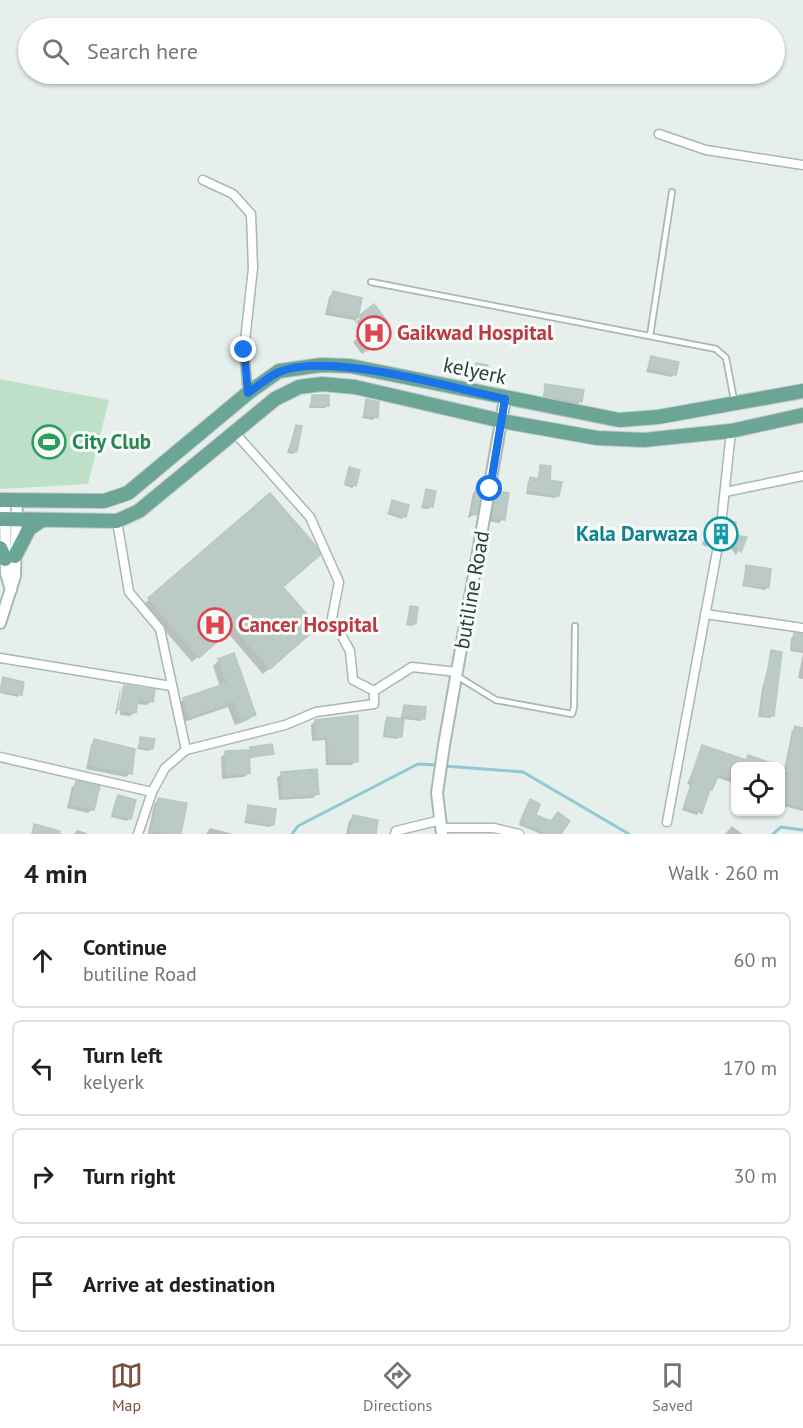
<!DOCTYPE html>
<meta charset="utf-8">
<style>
body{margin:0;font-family:"PT Sans",sans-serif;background:#f6f6f6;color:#202124}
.controls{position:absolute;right:18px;bottom:18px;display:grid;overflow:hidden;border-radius:9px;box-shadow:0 2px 4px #0004}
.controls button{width:54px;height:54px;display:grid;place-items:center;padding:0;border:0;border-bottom:2px solid #e0e0e0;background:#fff;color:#202124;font:30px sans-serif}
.stop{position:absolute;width:18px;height:18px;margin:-14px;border:4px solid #1a73e8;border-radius:50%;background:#fff}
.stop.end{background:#1a73e8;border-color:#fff;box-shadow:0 2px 6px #0008}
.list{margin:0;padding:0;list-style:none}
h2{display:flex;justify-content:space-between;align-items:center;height:78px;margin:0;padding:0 24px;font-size:26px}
h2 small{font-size:20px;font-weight:400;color:#757577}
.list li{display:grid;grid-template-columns:39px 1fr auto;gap:18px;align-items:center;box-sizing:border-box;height:96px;margin:0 12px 12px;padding:0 12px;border:2px solid #e0e0e0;border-radius:9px}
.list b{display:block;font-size:22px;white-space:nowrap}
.list p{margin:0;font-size:20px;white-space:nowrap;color:#757577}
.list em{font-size:20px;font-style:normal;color:#757577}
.icon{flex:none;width:33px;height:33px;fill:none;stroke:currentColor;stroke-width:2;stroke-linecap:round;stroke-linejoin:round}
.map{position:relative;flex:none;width:803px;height:834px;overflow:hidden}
.search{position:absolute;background:#fff;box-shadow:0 2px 4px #0004;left:18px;right:18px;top:18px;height:66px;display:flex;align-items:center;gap:15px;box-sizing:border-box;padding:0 21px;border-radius:33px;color:#757577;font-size:22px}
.sheet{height:510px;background:#fff}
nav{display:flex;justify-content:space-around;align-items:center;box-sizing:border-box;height:84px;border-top:2px solid #e0e0e0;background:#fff;font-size:16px;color:#757577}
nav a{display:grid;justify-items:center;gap:3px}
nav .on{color:#7f4e3f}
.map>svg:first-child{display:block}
.green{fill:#bfe0c8}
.shadow{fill:#0003}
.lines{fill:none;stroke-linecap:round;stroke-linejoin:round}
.stream{stroke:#8ec9d4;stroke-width:3}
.building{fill:#bbcac4;stroke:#b8c9c2;stroke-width:1.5}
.service-casing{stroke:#a8b8b2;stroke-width:8}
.minor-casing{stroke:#a8b8b2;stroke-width:11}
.tertiary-casing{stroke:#a8b8b2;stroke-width:14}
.primary-casing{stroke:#c2cac8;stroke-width:16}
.service{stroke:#fff;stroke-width:4.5}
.minor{stroke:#fff;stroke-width:8}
.tertiary{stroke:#fff;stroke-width:10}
.primary{stroke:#6aa596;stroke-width:14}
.route{stroke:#1a73e8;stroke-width:8}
.labels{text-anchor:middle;stroke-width:6;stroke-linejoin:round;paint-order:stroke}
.health-label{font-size:21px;font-weight:bold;fill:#be3a42;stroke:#f7fbf9;text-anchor:start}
.street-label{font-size:21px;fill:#24423a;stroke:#f7fbf9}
.leisure-label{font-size:21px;font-weight:bold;fill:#27864d;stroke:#f7fbf9;text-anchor:start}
.culture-label{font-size:21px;font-weight:bold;fill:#0d838f;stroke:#f7fbf9;text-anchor:end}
</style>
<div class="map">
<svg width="803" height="834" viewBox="0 0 803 834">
<rect width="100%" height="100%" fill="#e6efeb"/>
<path class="green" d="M0,379L109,400L88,484L0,489Z"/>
<g class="shadow">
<path d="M333,293L360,299L356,322L374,307L379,341L362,354L353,342L364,332L354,320L325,315L329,297Z"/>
<path d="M651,358L674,374L672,377L646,372Z"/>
<path d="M477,365L484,375L482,378L472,376Z"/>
<path d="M546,386L581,401L578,404L542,398Z"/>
<path d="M312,396L328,405L325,408H309Z"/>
<path d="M367,401L376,417L373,420L362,418Z"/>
<path d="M296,426V451L293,454L287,453Z"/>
<path d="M540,467L558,496L555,498L526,494L528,482L531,479L537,480Z"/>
<path d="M350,469L355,485L352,488L344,485Z"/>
<path d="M477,489L476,514L468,518L473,493Z"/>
<path d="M427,491L431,506L429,509L421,508Z"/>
<path d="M497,492L503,519L499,523L488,521L493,497Z"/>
<path d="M270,495L282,587L310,633L263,674L227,632L192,662L143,605Z"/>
<path d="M393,501L404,516L402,519L387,514Z"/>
<path d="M728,522L732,537L745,539L736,555L728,545L722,546L724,527Z"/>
<path d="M708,533L712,534L710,543L706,547L702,544Z"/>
<path d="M747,567L767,587L765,590L742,586Z"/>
<path d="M410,607L415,623L412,626L406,625Z"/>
<path d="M795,635H803V679L798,678L803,653L790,651L791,638Z"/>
<path d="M772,652V716L770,718L758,717L762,689Z"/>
<path d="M219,660L254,714L248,720L235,725L228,707L184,722L178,705L184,699L220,687L213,666Z"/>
<path d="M4,679L20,694L18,697L0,693Z"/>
<path d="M124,686L151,701L147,705L136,704L135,712L130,716L120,715L124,689H121Z"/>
<path d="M121,689L117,714H115L120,691Z"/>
<path d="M404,706L423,718L421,721L403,719L398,739L383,737L385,721L387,719L400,720Z"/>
<path d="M315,721L356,761L352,765H326L325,740L312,741L311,725Z"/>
<path d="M795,728L803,729V811L780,805L786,775L783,774L792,731Z"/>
<path d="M141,738L151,749L149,751L137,749Z"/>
<path d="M95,741L130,773L126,777L86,769L91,745Z"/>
<path d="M703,747L745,760L749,756L768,762L767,766H736V784L716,777L697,815L682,810L690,785L687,784Z"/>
<path d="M251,749L272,753L248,759L249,773L244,777L222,779L221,757L226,753L248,751Z"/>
<path d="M281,774L317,794L313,798L279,800L277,778Z"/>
<path d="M77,783L93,809L88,813L67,808L72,787Z"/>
<path d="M118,797L129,818L127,821L111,817Z"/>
<path d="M158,800L185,804L180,834H148L154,804Z"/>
<path d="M530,801L534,815L559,834H541L519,825Z"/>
<path d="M248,807L273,824L270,827L244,823Z"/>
<path d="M353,817L374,834H346L349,821Z"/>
<path d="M732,826L741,833V834H725Z"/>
<path d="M210,828L233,834H206Z"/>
<path d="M77,830L87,833V834H74Z"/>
</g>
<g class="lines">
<g class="stream">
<path d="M444,766L523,772L629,834"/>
<path d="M292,834L298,826L418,764L438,765"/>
<path d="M773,834L781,827L803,830"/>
</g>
</g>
<g class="building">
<path d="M333,291L362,298L358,318L328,311Z"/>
<path d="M374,304L387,321L378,327L386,337L367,351L356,336L368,328L359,316Z"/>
<path d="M651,356L679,362L676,375L648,369Z"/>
<path d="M476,363L488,365L486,376L474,374Z"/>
<path d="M545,384L584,390L582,402L544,396Z"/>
<path d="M312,395H329V406H311Z"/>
<path d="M366,399L379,402L378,418L364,415Z"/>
<path d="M296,425L302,426L297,452L289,451Z"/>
<path d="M540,465L551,466L550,480L562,482L559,496L528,491L530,477L539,479Z"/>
<path d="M349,467L360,470L356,486L345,483Z"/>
<path d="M476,487L482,488L477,515L472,514Z"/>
<path d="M426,489L436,491L433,507L423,505Z"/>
<path d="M496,491L509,493L505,520L492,517Z"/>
<path d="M270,493L316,546L320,555L283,587L318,627L270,669L219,611L227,633L199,658L148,598Z"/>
<path d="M392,500L409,505L406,517L389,512Z"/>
<path d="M728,521L736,522L734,535L747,537L741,552L733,541L725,542Z"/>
<path d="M746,565L771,569L769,588L744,584Z"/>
<path d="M410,606L418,607L416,624L408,623Z"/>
<path d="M794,633L803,634V650L792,648Z"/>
<path d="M771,650L782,652L774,716L760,715Z"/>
<path d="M234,653L256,715L241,720L234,701L190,717L183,698L227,683L218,659Z"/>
<path d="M3,677L24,682L22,695L0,691Z"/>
<path d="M124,685L155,690L153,702L138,699L136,713L119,710Z"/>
<path d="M404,705L426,707L425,719L402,716Z"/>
<path d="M358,715V762H329L328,737L316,738L315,720Z"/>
<path d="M387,717L404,719L402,737L385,735Z"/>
<path d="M795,726L803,728V807L780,801L789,772L786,771Z"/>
<path d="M140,737L155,739L153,749L139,747Z"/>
<path d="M94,739L135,749L132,774L89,765Z"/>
<path d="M272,744L274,754L252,757L250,747Z"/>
<path d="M702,745L746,760L748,755L780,766H735V779L719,774L712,790L710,789L702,813L684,807L693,781L690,780Z"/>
<path d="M249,750L250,773L226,775L225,751Z"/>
<path d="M317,769L319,794L283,797L281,772Z"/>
<path d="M76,781L100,786L94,810L71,804Z"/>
<path d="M118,795L136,800L131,819L112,814Z"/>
<path d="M158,798L187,803L181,834L151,831Z"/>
<path d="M530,799L540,804L536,815L551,821L558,812L570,821L561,834H549L520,822Z"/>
<path d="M248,805L276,809L274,825L246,821Z"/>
<path d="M353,815L378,820L376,834H349Z"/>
<path d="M34,824L60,831V834H32Z"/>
</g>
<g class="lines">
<defs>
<g id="service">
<path d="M371,282L716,349L726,358L734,400"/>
<path d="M650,336L672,192"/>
<path d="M457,676L496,700L572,714L574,708L575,626"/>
</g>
<g id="minor">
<path d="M659,134L706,150L803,165"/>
<path d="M203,180L233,194L251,214L253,268L244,350L248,393"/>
<path d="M235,433L310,517L339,582L332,618L350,651L353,680L374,691"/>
<path d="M725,492L803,476"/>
<path d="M117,521L129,592L160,629L186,750"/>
<path d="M705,614L803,628"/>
<path d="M0,658L171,686"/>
<path d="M0,757L152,792"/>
<path d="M667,822L720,535L731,431"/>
<path d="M441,828H494L519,834"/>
<path d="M138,834L152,792L165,768L186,750L285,725L316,712L374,704V691L412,667L457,672"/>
<path d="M395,834L396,831L441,820"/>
</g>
<g id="tertiary">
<path d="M5,500L6,573L11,590"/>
<path d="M0,623L15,576L17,500"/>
<path d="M442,834L437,793L444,745L505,399"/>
</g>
<g id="primary">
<path d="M0,500L104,501L128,493L248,393L279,371L321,365L350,366L619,420L658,417L803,391"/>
<path d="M0,519L117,521L139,511L275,399L299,387L322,384L355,387L502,421L597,438L644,440L731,431L803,415"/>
<path d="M0,548L5,559"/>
<path d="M15,556L29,529L42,520"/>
</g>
</defs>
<use href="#service" class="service-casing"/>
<use href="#minor" class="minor-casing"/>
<use href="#tertiary" class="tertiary-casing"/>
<use href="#primary" class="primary-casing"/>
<use href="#service" class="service"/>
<use href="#minor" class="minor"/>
<use href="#tertiary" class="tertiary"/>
<use href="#primary" class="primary"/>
</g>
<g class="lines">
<path class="route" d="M244,350L248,393C258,386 268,377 279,372C327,351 452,388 505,399L490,489"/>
</g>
<defs>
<symbol id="hospital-ring" viewBox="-11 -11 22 22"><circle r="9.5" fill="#f7fbf9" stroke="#e0444e" stroke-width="1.5"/><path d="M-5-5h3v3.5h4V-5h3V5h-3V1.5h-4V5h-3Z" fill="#e0444e"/></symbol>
<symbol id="stadium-ring" viewBox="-11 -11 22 22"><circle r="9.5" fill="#f7fbf9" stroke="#2e9e5b" stroke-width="1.5"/><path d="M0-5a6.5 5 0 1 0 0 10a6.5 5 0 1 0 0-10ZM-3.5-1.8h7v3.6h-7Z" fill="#2e9e5b"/></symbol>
<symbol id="building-ring" viewBox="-11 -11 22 22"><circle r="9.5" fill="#f7fbf9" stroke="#0f9aa8" stroke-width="1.5"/><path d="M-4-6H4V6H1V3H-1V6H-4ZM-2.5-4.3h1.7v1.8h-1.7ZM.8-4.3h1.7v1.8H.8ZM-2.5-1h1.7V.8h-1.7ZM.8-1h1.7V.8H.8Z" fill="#0f9aa8"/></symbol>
</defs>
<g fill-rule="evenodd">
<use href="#hospital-ring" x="355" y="314" width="38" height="38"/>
<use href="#stadium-ring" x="30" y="423" width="38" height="38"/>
<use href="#building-ring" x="702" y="515" width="38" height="38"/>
<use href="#hospital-ring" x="196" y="606" width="38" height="38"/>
</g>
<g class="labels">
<g class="health-label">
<text x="397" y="340">Gaikwad Hospital</text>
<text x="238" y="632">Cancer Hospital</text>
</g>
<g class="street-label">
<text transform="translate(475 371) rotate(12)" y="7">kelyerk</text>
<text transform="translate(472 590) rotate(-80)" y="7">butiline Road</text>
</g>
<g class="leisure-label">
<text x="72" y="449">City Club</text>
</g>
<g class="culture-label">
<text x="698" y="541">Kala Darwaza</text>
</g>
</g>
</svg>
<div class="controls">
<button><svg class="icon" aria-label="locate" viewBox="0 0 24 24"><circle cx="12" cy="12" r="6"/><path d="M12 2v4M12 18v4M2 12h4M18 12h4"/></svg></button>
</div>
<div class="stop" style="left:490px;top:489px"></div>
<div class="stop end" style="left:244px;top:350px"></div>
<div class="search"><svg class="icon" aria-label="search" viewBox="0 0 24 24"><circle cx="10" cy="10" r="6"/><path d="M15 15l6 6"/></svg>Search here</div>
</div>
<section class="sheet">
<h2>4 min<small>Walk · 260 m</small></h2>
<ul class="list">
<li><svg class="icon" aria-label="ahead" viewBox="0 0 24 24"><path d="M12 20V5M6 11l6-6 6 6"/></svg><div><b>Continue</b><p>butiline Road</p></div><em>60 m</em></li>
<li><svg class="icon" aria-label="left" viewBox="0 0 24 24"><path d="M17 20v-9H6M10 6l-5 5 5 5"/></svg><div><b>Turn left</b><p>kelyerk</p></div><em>170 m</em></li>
<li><svg class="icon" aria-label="right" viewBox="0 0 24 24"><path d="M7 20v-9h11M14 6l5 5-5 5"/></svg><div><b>Turn right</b></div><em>30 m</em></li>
<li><svg class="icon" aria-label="arrive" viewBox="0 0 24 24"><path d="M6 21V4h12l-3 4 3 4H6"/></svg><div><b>Arrive at destination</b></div></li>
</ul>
</section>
<nav>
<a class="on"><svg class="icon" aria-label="map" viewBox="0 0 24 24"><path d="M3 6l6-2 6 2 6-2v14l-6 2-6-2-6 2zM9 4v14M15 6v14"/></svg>Map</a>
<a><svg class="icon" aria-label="directions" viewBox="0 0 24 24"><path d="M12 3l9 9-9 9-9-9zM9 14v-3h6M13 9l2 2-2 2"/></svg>Directions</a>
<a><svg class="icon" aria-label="saved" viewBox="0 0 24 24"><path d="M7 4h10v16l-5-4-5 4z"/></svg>Saved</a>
</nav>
